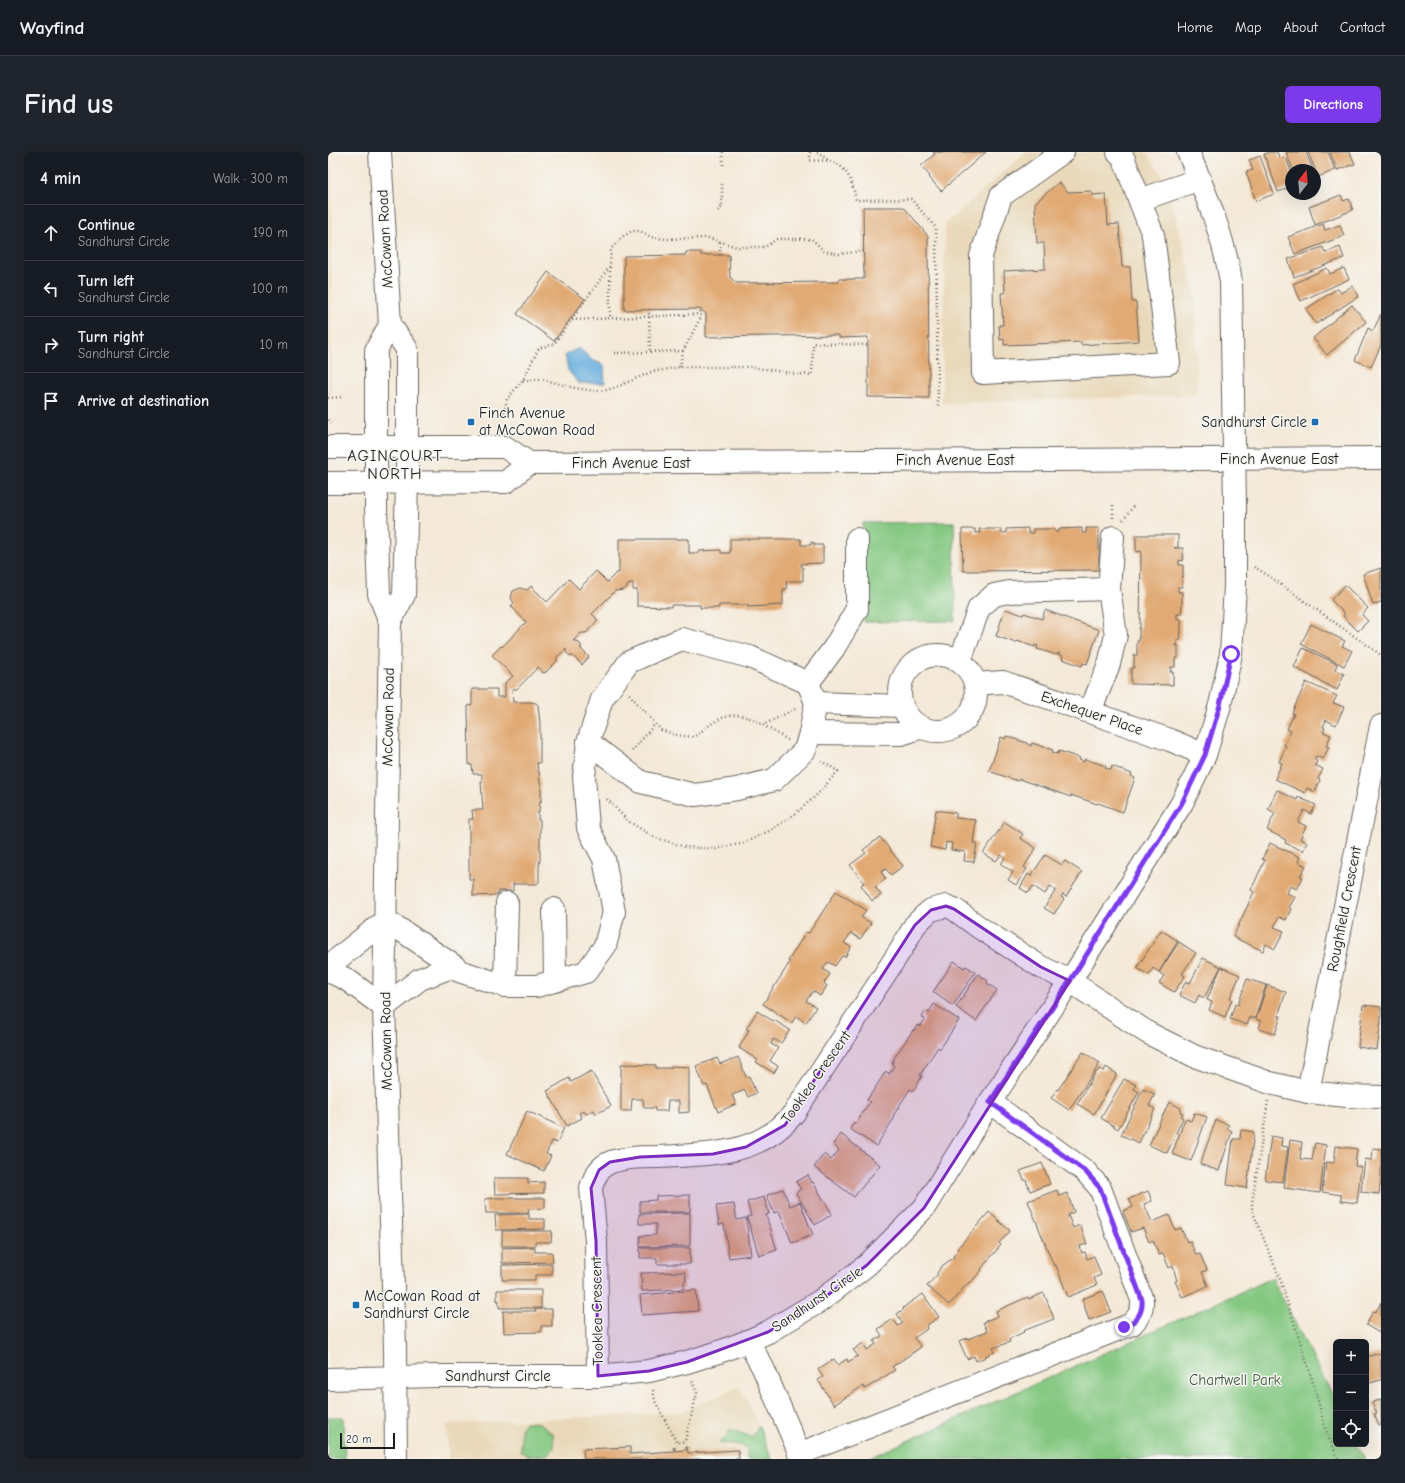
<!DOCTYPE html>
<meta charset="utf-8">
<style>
body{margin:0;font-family:"Comic Neue",sans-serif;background:#20242c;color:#f1f3f6}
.controls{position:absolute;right:12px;bottom:12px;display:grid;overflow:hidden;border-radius:6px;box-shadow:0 4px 16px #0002}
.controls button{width:36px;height:36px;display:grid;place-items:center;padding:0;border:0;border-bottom:1px solid #363941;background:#171b24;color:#f1f3f6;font:20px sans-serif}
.compass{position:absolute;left:957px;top:12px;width:36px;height:36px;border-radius:50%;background:#171b24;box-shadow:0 4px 16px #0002;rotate:16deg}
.scale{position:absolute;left:12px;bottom:10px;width:55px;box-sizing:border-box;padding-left:4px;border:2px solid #1c1c1c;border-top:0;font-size:11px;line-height:14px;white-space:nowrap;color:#1c1c1c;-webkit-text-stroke:3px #f6f6f2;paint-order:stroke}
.stop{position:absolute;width:12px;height:12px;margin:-9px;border:3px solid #7c3aed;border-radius:50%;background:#fff}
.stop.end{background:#7c3aed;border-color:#fff;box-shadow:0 1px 4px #0008}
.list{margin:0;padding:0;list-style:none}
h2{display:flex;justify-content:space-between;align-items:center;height:52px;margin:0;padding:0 16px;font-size:17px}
h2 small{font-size:13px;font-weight:400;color:#9ea1a6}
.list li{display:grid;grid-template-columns:26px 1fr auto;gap:12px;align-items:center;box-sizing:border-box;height:56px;padding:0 16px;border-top:1px solid #363941}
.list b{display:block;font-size:15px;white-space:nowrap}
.list p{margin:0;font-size:13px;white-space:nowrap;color:#9ea1a6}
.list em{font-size:13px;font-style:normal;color:#9ea1a6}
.icon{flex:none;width:22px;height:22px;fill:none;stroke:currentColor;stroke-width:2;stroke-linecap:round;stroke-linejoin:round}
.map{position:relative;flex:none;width:1053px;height:1307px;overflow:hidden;border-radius:6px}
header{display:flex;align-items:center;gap:24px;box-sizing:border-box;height:56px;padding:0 20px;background:#171b24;border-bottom:1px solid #363941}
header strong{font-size:19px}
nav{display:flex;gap:22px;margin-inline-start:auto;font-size:14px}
.intro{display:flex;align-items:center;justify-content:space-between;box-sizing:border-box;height:96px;padding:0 24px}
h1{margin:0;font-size:28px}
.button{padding:10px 18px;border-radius:6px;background:#7c3aed;color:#fff;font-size:14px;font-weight:700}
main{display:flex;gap:24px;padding:0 24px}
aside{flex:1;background:#171b24;border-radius:6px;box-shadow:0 4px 16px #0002}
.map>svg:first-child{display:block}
.built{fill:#e9d9ba}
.green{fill:#84c881;stroke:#50724e}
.water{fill:#67aede;stroke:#42657d}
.building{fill:#e1aa74}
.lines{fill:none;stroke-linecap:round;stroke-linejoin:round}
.minor-casing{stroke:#68645e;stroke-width:24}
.major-casing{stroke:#68645e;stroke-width:24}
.path{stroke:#68645e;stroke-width:2.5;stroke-dasharray:1 3;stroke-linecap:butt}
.minor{stroke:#fff;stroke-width:22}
.major{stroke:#fff;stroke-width:22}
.route{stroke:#7c3aed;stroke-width:5}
.marked{fill:#7b2cbf;fill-opacity:0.2;stroke:#7b2cbf;stroke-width:3;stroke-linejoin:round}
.poi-dot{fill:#1f6fb2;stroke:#f6f6f2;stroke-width:1.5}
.labels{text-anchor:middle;stroke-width:3;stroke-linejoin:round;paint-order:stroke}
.street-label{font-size:15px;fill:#1c1c1c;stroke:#f6f6f2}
.poi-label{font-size:15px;fill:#1c1c1c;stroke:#f6f6f2;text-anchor:start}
.park-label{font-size:15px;fill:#40583f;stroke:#f6f6f2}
.neighbourhood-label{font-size:16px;letter-spacing:1px;fill:#1c1c1c;stroke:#f6f6f2}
</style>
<header>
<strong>Wayfind</strong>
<nav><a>Home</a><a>Map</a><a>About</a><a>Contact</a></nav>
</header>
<div class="intro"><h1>Find us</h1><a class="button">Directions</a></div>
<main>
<aside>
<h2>4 min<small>Walk · 300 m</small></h2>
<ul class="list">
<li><svg class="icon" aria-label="ahead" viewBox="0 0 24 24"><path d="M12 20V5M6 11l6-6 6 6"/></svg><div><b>Continue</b><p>Sandhurst Circle</p></div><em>190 m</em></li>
<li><svg class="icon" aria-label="left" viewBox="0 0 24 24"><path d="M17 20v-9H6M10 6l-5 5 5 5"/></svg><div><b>Turn left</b><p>Sandhurst Circle</p></div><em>100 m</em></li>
<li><svg class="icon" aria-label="right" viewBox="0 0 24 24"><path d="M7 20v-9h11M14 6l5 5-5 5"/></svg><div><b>Turn right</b><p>Sandhurst Circle</p></div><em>10 m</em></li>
<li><svg class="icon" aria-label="arrive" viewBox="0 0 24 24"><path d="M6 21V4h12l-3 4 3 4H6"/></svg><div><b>Arrive at destination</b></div></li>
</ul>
</aside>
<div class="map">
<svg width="1053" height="1307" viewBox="0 0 1053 1307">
<rect width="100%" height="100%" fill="#f6f6f2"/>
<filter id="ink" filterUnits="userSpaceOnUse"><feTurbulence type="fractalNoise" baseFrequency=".025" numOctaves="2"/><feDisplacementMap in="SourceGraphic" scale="8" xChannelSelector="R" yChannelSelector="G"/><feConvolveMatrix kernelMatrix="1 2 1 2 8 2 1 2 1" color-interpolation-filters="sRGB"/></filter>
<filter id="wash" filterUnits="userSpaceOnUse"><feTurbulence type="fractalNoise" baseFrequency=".012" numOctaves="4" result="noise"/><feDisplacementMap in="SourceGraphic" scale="16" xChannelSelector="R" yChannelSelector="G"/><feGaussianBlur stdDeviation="0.9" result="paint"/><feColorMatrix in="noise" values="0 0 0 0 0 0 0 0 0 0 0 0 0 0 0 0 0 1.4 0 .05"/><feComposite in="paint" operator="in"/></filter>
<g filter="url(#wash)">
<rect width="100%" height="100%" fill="#f4e9d8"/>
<g class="built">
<path d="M0,0H1L3,16V244H0Z"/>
<path d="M698,0H818L839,30L868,144L869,243L614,251L617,72Z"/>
<path d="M411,1234L431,1274L444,1307H120L119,1272L353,1260Z"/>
</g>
<g class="green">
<path d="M626,370L627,469L536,470L535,371Z"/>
<path d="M944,1126L1008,1250V1292H1029L1037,1307H539Z"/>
<path d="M0,1265H15L17,1307H0Z"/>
<path d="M197,1270L211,1271L225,1282L226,1297L220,1303L200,1304L193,1299V1276Z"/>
<path d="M431,1274L444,1307H419V1296L413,1293L391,1291L399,1285L402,1277L424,1285Z"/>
</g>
<path class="water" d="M251,196L264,208L276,213L277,231H250L240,218L237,203Z"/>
<g id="blocks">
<g class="building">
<path d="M605,0H658L613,39L601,25L602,24L593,14L607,2Z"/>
<path d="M942,0H949L952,7L958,5L963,19V35L950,40L936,2Z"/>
<path d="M958,0H978L985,18H965Z"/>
<path d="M980,0H1000L1007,18L990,25Z"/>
<path d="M1002,0H1022L1027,12L1009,18Z"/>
<path d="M932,4L946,42L928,49L918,20L925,18L921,8Z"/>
<path d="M731,30L740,40L764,39V43L778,42L780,73L791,72L794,115H802L804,150H808L811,189L753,193V190L676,193V187L672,188L671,173H675L673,141H677L676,119L717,117L716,91H709L707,51Z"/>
<path d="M1013,43L1015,49L1021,47L1025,58L987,73L981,55Z"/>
<path d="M535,55H576L600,84L601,246L540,245V185L511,186V183L378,185V162L372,157L296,158V104L358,103V100H373V103H401L402,125L408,131L511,130V127H536Z"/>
<path d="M995,72L997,78L1012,73L1016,84L967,102L960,85Z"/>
<path d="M995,95L997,101L1012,95L1016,106L966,125L960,107Z"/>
<path d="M999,116L1002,122L1016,116L1021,127L973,149L965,132Z"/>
<path d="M220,120L257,147L226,189L189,162Z"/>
<path d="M1024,134L1031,144L988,172L978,157L1007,138L1010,137L1013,141Z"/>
<path d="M1024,153L1038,170L999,203L985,186Z"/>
<path d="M1053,162V193L1043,215L1027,208L1040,176L1045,179Z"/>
<path d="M700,376V381H705V377H727V380H731V377L754,376V381H758V376H771V418L635,419L634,377H647V381H652L651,377H673V381H678V377Z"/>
<path d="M808,383H850V395L846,396H855V409L851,408V413H855V426H854V435H850V440H854V452L853,462H849V467H853V479L852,488H849V493H847H850V506H847V515H843V519H842V520H845V533L803,532V516H806V503H809V489H811V476H812L813,399L808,400Z"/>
<path d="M291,387H361V401H370V399L393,398V401H402V387H473V393H483V390L486,391V393H495V411L473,412V414L475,415V429H458L459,437H455V453L420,455V453H391V456H372V453H343V455L309,454V438H305V431H302L296,438L287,439L264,462L269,467V469L258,481H253L245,489H249L253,493V497L261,505L254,513L245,504H242L238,500V497L229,505V509L218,520L215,521L210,515L189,537H184L185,550H203L208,551L210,553L212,572V611H209L210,619H211L212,631H213V650L212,649L211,660H210V668H212V707L211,716V730L209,732H185V739H170V743L145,744V727H141V667H145L144,658H155L153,630H154V622H145L144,613H141L140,554L144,553V537H169V545H177V531L185,524L164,503L173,494L174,495L198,470L183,454L186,451L183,446L185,439L192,436L199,438L203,434L219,450L241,427L251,437L268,419L279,430L288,421H291Z"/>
<path d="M1053,416V450L1045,453L1035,422Z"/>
<path d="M1017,433L1040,456L1034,463L1040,469L1030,479L1015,464L1017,462L1003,448Z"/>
<path d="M677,457L695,463L696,461L714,467L717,458L771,478L759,512L755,511L754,514L734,507L735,504L731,503V501H730L729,503L709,497L710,494L707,493V495L689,489L688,491L668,484Z"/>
<path d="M983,472L1017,489L1014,494L1024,499L1016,514L973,492Z"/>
<path d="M975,496L1009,512L1007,518L1016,522L1009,538L966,515Z"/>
<path d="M978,530L1009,544L1005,551L1016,555L1008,573L998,568L995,575L997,576L995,580L1003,583L998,594L1001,595L995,607L988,604L986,607L989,609L987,613L995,617L990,627L992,628L987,640L979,636L977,641L947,627L954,611L951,610L958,594L956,593L963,579L959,577L966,562L964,561Z"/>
<path d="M678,584L699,591V592L703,594L704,591L725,598L724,600L730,602L731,599L752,606L751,608L756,610L757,607L778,614L777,616L783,618L784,614L804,622L803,624L807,626L795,660L770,651L769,652L743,643V645L691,627L690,629L661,619L673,585L677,587Z"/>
<path d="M949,638L969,648L970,645L988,653L983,662L976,658L970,670L978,674L972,687L979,690L975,699L957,691L958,688L939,678L947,661L940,657Z"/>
<path d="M608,658L628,661V666L648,668L645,691H649L646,710L636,709L637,700L623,698L624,691L618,690L617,698L602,695Z"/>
<path d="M677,670L695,682L692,686L708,696L696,715L699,717L688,733L680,728L685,720L673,712L677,706L673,703L668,709L655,701Z"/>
<path d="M552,685L575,714L563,723L558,717L553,720L558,727L547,735L553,743L544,749L533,733L536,731L522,713L538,701L535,698Z"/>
<path d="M942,691L972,705L970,710L978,714L972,724L975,725L969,737L962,734L959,741L967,745L961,756L963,757L958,768L951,765L946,775L956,779L947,797L938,792L935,799L905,785L926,740L923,738L937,708L934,707Z"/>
<path d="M717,703L734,713L737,709L754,720L738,745L735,742L733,745L736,747L726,762L716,756L728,738L722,734L717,742L705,734L700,741L692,736L700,722L703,724Z"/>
<path d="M508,739L538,758L533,765L543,771L532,787L523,781L516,791L523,795L517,805L514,804L507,814L500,810L495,817L502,822L496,831L499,834L492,844L485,839L478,849L488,855L478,871L468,864L464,871L435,852L462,810L460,809L478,780L481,781Z"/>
<path d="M833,778L850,789L831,820L825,816L821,823L809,816Z"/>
<path d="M851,790L868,801L854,822L857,824L846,840L831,831L836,824L831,820Z"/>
<path d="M875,806L893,815L876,846L871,843L867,851L851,843L858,829L862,831Z"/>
<path d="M626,809L636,816L638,814L647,820L625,854L605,840Z"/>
<path d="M893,815L912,823L902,846L904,847L897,865L881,858L884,850L879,848Z"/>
<path d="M650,822L660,829L659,831L669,838L648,869L628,855Z"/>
<path d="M919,827L938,833L927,867L922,865L919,873L902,867L907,852L910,853Z"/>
<path d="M939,833L958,840L950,864H953L947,882L931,877L933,869L928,867Z"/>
<path d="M606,852L631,868L612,897L610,895L592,923L594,924L585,939L582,937L565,964L567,965L548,994L522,977L526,970L528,972L533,964H532L542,950L539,948L558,919L561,922L566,914L564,912L566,906L585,878L586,879L589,873L592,875L597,867L594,865L598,859L601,861Z"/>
<path d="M1035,853L1053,855V869L1049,898L1030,895Z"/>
<path d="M429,859L445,869L446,868L462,878L453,891L445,887L443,892L450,896L442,909L450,914L446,921L428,910L430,908L411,896L421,878L418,877Z"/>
<path d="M755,900L772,911L741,958L723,946L729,937L730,938Z"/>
<path d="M410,905L418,925L421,924L428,941L420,945L417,938L404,943L408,952L390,960L379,933L376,934L368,914L389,906L392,912Z"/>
<path d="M293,912L328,913V916H343V914L361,915V960L351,961V949H340L339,959H327V956H316L315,947H304L303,959H293Z"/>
<path d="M778,915L789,922L766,962L749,952L768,920H769L771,917L776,919Z"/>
<path d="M263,919L283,954L268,962L266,958L258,962L256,959L251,961L254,966L239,974L219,939L241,926L243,930Z"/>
<path d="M796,927L808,933L806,937L811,940L790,977L773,966Z"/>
<path d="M815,937L827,942L821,954L827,957L811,991L793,983Z"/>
<path d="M841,950L853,956L852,960L855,961L853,965L855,966L839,1001L821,993Z"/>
<path d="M199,959L236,976L229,991L224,989L218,1002L223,1004L216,1019L179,1002Z"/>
<path d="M866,961L879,965L863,1009L844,1002L857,967L863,969Z"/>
<path d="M888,968L901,973L899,977L904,979L891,1019L872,1012Z"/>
<path d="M913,978L926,980L919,1036L899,1033L905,987H912Z"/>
<path d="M513,982L552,1013L526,1045L486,1015L496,1002L503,1008L511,998L505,992Z"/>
<path d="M943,984L954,986L953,994L960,995L955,1030L937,1028Z"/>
<path d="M962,988L974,990L972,1007L984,1008L987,991L998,993L992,1041L956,1036Z"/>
<path d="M1008,994L1029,997L1027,1014L1033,1015L1029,1051L1013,1049V1043L994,1040L998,1010L1006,1011Z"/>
<path d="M1045,996L1053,997V1028L1051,1042L1033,1040L1037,1007L1044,1008Z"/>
<path d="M714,1011L722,1032L702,1039L698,1028H696L692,1019Z"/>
<path d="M480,1023L484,1031L485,1030L504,1062L487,1073L468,1041L473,1037L468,1030Z"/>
<path d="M166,1026H200V1031L216,1030V1041L167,1042Z"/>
<path d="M455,1037L462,1054L472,1050L485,1083L464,1091L451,1059L446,1061L439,1043Z"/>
<path d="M729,1038L731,1044L739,1041L746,1060L740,1063L745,1076L752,1073L759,1092L752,1094L754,1101L757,1100L759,1107L766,1104L773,1123L766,1126L769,1133L740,1145L728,1113L726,1114L700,1049Z"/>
<path d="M820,1039L824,1049L816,1052L824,1070L841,1063L847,1078L853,1076L859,1090L862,1089L868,1103L872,1102L879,1118L874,1120L880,1134L854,1145L847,1129H849L845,1114L841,1116L835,1101L831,1103L825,1088L821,1090L815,1076L803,1080L795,1059L805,1055L801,1047Z"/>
<path d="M362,1043V1060H312V1049L328,1048V1044Z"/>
<path d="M436,1045L441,1062L438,1063L449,1098L431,1104L419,1065L423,1064L419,1050Z"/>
<path d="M167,1046H217V1056L200,1057L201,1061H158L157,1047Z"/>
<path d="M406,1052L409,1068L418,1066L423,1103L401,1106L396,1072L391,1073L388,1054Z"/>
<path d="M661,1060L682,1079L671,1091L673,1093L653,1117L654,1118L642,1131L641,1130L621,1153L599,1134L610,1122L609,1121L614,1114L626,1105L625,1104L630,1098L629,1097Z"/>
<path d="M362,1061V1094L312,1095V1084L328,1083V1072H311V1062Z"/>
<path d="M201,1062V1067H217V1077L168,1078L167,1063Z"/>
<path d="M174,1079H224L223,1090H207V1094H174Z"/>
<path d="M207,1095V1100H224L225,1110L174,1111V1096Z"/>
<path d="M312,1096H362V1112H329V1106H312Z"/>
<path d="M224,1112V1123H207V1128H174V1113Z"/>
<path d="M357,1120L358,1129L356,1130V1137L314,1139L313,1121Z"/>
<path d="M169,1138H213V1156H171V1148L169,1149Z"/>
<path d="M368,1138L370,1159L314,1163L312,1143Z"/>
<path d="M775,1139L783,1160L761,1168L754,1147Z"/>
<path d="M716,1141L726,1167L695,1179L696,1180L681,1187L682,1190L665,1196L667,1200L657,1204L658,1205L648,1209L646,1204L639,1207L631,1189L640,1186V1187L659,1179L655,1170L670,1164L668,1159L700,1145L701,1147Z"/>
<path d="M595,1142L611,1165L598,1174L599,1177L586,1186L593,1195L564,1215L567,1218L537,1237L535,1234L506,1253L490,1228L495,1225L490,1217L506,1207L510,1213L519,1207L520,1210L530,1204L525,1198L535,1191L539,1198L548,1192L546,1189L554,1184L550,1177L565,1167L570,1174L575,1171L569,1162L576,1157L575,1156L581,1151Z"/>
<path d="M1053,1150V1182L1038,1173L1045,1159L1048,1160Z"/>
<path d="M207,1157H224V1174H213V1180L176,1181L175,1159H208Z"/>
<path d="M1053,1201V1228L1038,1232V1205Z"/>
<path d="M1053,1247V1273L1051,1274L1046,1262L1049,1261L1044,1251Z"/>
<path d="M302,1295V1302L346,1299L345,1295H347V1299L358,1298V1295H359L360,1301L410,1298L411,1307H256L255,1297Z"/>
</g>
</g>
</g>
<g filter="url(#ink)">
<use href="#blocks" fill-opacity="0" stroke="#68645e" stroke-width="1"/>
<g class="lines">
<defs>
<g id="minor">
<path d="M735,0L673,44L653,104L655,221L841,211L825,83L795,5L790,0"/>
<path d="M812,48L872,27"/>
<circle cx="610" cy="541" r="38"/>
<path d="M632,509L651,456L666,443L681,440L781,437"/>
<path d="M647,532L675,530L842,588L877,603"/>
<path d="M488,551L573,554"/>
<path d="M762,560L781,512L788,483L781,437L785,385"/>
<path d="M482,581L573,582L591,576"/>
<path d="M260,590L313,630L367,643L409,637L446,628L477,598L482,581L488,551L480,531L506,496L529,457V387"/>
<path d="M226,757L227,829"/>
<path d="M0,815L18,800L58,768L126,814L131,819L177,834H209L258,820L277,794L286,760L276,707L260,676L256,624L260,590L274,547L301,510L354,487L422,505L480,531"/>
<path d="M0,819L18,827L56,855L92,827L126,814"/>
<path d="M177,834L179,751"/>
<path d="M980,940L1053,574"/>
<path d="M420,1189L435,1216L474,1307"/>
<path d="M270,1224L268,1089L263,1036C266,1025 272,1014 283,1010C295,1006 316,1005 328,1005C379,1002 431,1005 466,961L574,796L587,773L596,764L603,758L618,754L626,757L652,776L713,815L742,829L820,881L866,904L942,931L980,940L1019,944L1053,945"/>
<path d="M0,1227L108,1224H270L321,1219L359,1210L391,1200L420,1189L440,1180L492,1149L539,1113L596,1056L662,950L742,829L854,651L877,603L892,553L903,502L907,434V351L903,130C896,85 878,42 860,0"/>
<path d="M471,1302L804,1172C811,1164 815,1158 814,1148L772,1036L757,1019L662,950"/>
</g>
<g id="major">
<path d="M52,0L62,173L79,197V330L76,443L62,470"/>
<path d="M62,173L48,198V356L51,442L62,470L56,855L67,1195L68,1307"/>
<path d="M0,295H177L201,311L1053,306"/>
<path d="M0,331L178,330L201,311"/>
</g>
</defs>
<use href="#minor" class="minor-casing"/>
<use href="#major" class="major-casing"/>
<g class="path">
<path d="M482,0V8C488,9 495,8 501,9C520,13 525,32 528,48L583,47L608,76L610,254"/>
<path d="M489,0L500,8"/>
<path d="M395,13V0"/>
<path d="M390,59L394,55V32"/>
<path d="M392,103V88"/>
<path d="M282,115V166"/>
<path d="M321,157L322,200"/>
<path d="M244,168L373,162"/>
<path d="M286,201L355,199"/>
<path d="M352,215L355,199L373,165L372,157"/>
<path d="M195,228L213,227L247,236L267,239L279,238L291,234L323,220L352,215H424L468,222L484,223L485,191L540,193"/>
<path d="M0,246L14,245"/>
<path d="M176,260L179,247L195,228L211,196L226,192L282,114L283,97L294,85L304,79H312L323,85L337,87L380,86L409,95H437L449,87H484L496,99L511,102L536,99"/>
<path d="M0,268L3,271"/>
<path d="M785,366V352"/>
<path d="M795,368L807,352"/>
<path d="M926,415L938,422L1053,503"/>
<path d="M301,542L333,578L348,583L366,585C382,573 397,558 418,565C424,566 430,570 435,573"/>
<path d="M460,588L435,573L467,557"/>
<path d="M304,599L327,572"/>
<path d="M279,647L300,669L326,685L357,695L388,697L416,691L443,678L467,662L490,642L510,619L493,609"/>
<path d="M940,949L924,1051V1058L952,1127L984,1227L998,1279L1010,1307"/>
<path d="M325,1238L327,1249L349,1291L357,1289L369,1241L364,1229"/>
</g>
<use href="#minor" class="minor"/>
<use href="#major" class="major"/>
</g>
</g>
<g class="lines" filter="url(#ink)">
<path class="route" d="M796,1175C808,1170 815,1161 814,1148L772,1036L757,1019L662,950L742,829L854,651L877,603L892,553L903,502"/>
</g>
<path class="marked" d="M618,754L626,757L713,815L742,829L596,1056L539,1113L492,1149L440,1180L359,1210L321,1219L270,1224L268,1089L263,1036L271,1018L282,1010L312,1005L385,1002L418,995L457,973L587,773L603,758Z"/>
<g class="poi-dot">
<rect x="139" y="266" width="8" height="8" rx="2"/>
<rect x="983" y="266" width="8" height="8" rx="2"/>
<rect x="24" y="1149" width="8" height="8" rx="2"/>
</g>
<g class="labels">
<g class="street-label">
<text transform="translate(57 87) rotate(-93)" y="5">McCowan Road</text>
<text x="951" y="312">Finch Avenue East</text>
<text x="627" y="313">Finch Avenue East</text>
<text x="303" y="316">Finch Avenue East</text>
<text transform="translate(764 561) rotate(19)" y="5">Exchequer Place</text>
<text transform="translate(60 565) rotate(-89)" y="5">McCowan Road</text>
<text transform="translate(1016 757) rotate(-79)" y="5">Roughfield Crescent</text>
<text transform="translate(58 889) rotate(-91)" y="5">McCowan Road</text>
<text transform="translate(488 925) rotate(-55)" y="5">Tooklea Crescent</text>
<text transform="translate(489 1147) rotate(-34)" y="5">Sandhurst Circle</text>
<text transform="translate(269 1159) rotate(-91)" y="5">Tooklea Crescent</text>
<text x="170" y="1229">Sandhurst Circle</text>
</g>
<g class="poi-label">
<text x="151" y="266">Finch Avenue<tspan x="151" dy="17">at McCowan Road</tspan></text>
<text x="979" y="275" text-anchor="end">Sandhurst Circle</text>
<text x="36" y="1149">McCowan Road at<tspan x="36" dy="17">Sandhurst Circle</tspan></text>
</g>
<g class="park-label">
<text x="907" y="1233">Chartwell Park</text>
</g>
<g class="neighbourhood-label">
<text x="67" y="309">AGINCOURT<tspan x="67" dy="18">NORTH</tspan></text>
</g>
</g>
</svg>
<div class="controls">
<button>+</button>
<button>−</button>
<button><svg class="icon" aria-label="locate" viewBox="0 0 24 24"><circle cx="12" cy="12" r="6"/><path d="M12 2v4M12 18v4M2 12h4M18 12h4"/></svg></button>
</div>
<svg class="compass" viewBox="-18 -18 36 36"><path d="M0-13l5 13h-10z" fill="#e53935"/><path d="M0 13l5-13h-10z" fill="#9ea1a6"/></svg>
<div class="scale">20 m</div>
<div class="stop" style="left:903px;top:502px"></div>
<div class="stop end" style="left:796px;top:1175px"></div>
</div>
</main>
